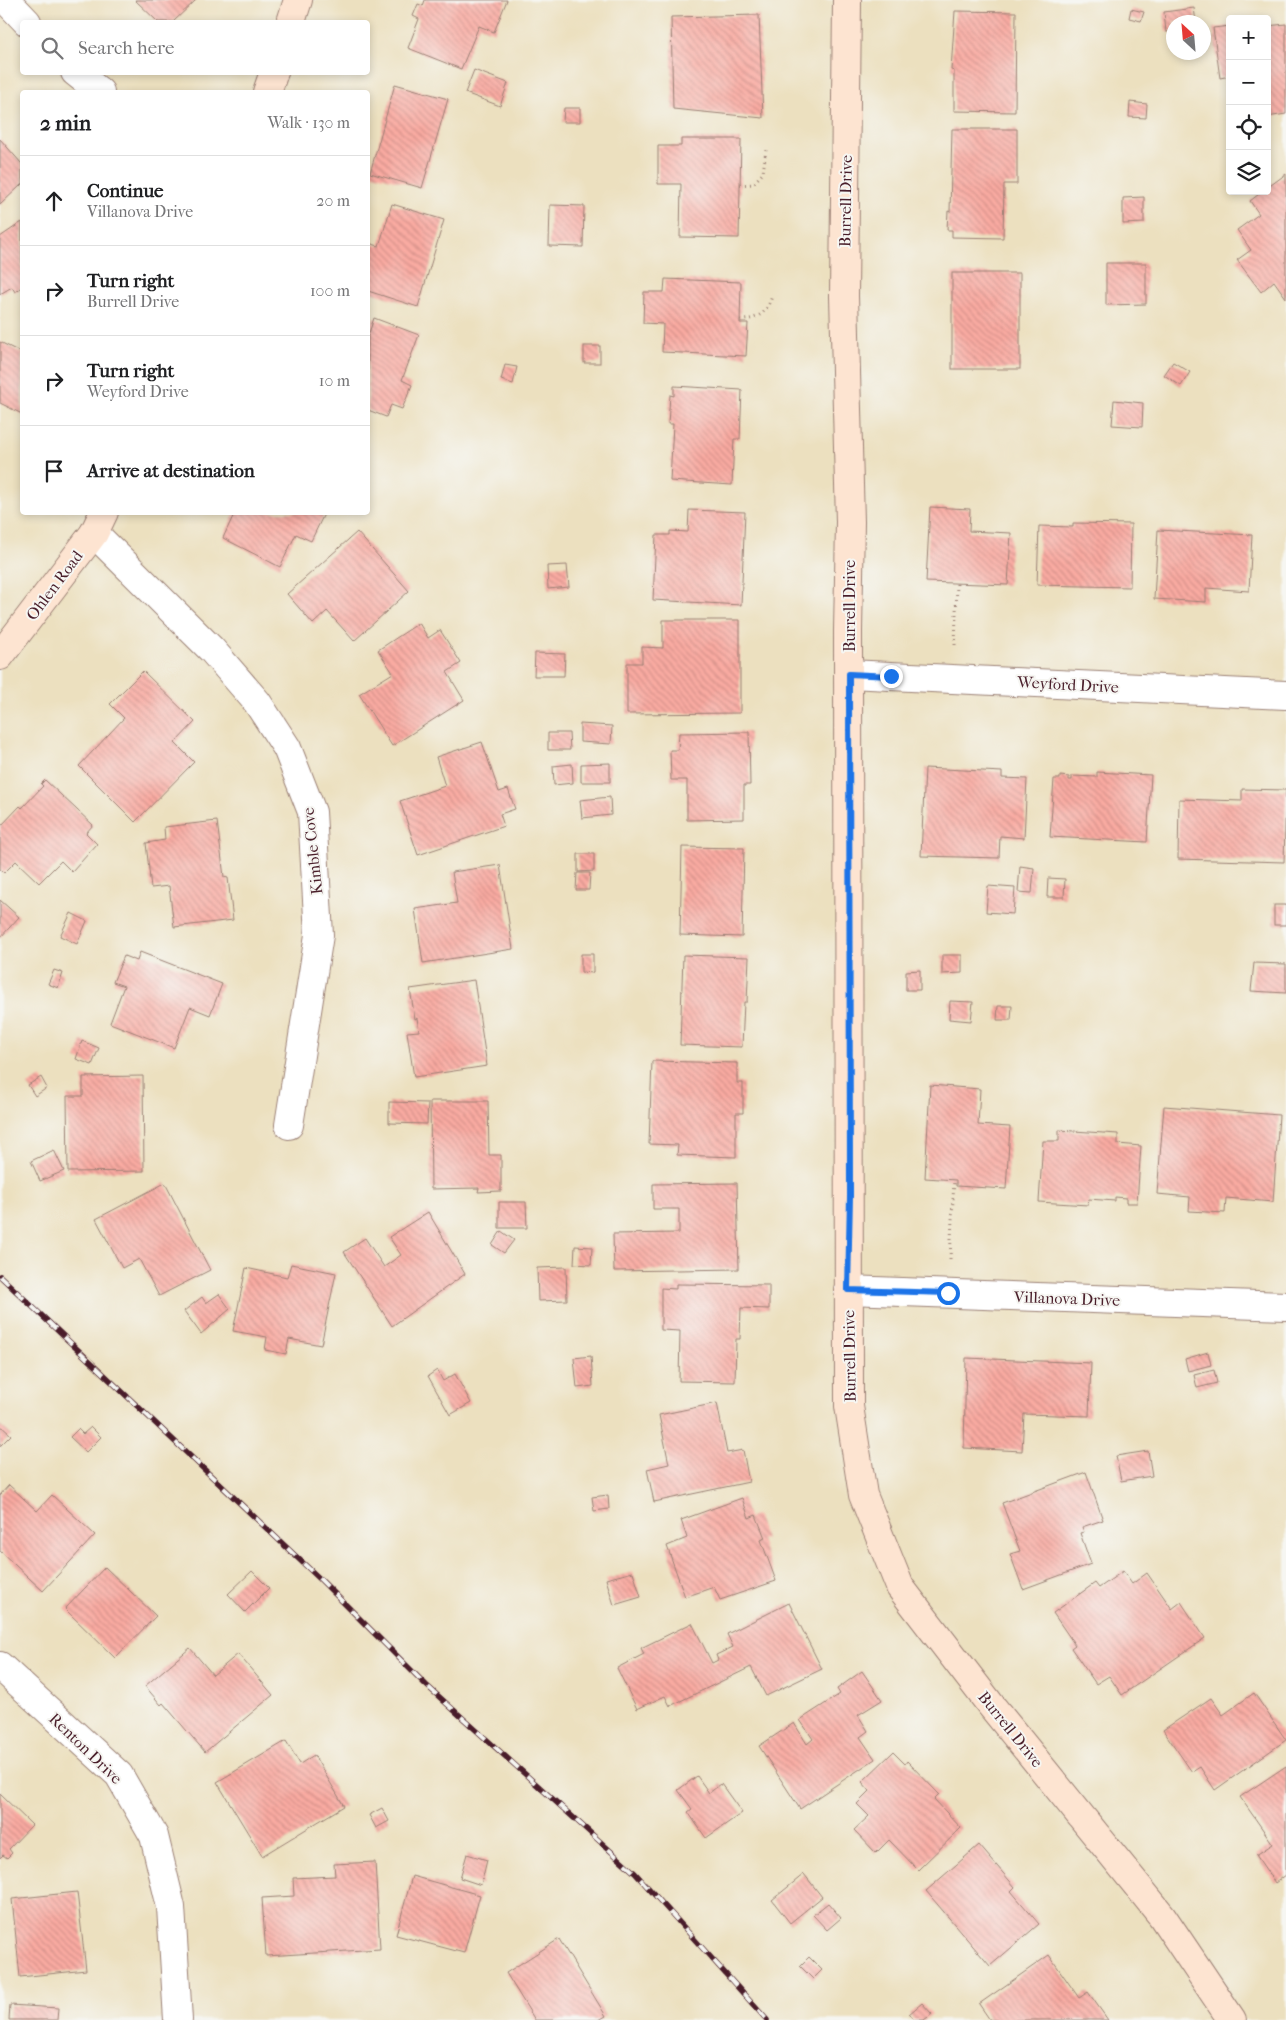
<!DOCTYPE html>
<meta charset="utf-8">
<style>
body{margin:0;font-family:"IM FELL French Canon",serif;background:#f2f2f2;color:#202124}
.controls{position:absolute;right:15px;top:15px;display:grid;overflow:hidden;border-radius:5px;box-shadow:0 2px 8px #0003}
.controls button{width:45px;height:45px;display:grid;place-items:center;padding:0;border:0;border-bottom:1px solid #e0e0e0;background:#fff;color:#202124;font:25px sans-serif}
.compass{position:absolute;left:1166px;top:15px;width:45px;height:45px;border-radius:50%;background:#fff;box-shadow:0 2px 8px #0003;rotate:334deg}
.stop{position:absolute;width:15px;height:15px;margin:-11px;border:4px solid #1a73e8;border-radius:50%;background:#fff}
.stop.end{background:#1a73e8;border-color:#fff;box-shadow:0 1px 5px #0008}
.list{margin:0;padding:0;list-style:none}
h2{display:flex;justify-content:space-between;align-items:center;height:65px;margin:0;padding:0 20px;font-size:21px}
h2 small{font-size:16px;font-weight:400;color:#757577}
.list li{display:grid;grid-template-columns:32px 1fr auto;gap:15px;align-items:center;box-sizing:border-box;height:90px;padding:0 20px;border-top:1px solid #e0e0e0}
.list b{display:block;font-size:19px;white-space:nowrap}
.list p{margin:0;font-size:16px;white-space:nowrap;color:#757577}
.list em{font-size:16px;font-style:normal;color:#757577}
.icon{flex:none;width:28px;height:28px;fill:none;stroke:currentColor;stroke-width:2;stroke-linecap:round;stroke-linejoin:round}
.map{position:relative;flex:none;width:1286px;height:2020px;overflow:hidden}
.search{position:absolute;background:#fff;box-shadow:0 2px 8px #0003;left:20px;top:20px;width:350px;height:55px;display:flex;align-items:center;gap:12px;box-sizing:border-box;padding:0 18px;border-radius:5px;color:#757577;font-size:19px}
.panel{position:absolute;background:#fff;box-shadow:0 2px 8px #0003;left:20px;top:90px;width:350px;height:425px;border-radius:5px}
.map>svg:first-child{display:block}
.building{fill:url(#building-back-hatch)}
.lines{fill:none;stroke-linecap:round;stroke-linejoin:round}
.street-casing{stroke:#9b8075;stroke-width:30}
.secondary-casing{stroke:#9b8075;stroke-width:30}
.path{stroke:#9b8075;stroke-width:3;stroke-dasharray:1 4;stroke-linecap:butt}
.street{stroke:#fff;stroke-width:28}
.secondary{stroke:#fde4d1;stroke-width:28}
.rail-casing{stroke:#4a1f2b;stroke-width:5.5}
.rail{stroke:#f6f6f2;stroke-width:4;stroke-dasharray:11;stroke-linecap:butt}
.route{stroke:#1a73e8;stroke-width:6}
.labels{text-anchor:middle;stroke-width:4;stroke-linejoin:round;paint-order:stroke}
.street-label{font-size:16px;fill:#4a1f2b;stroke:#f6f6f2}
</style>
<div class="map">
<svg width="1286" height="2020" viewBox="0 0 1286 2020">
<defs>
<pattern id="building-back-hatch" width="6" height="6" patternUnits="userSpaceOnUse" patternTransform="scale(1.25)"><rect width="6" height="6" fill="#faaba2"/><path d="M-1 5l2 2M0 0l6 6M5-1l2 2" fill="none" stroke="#cc8b84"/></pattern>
</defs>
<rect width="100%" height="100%" fill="#f6f6f2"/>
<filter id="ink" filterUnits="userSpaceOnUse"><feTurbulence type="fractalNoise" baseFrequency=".02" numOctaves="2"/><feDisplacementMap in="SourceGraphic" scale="10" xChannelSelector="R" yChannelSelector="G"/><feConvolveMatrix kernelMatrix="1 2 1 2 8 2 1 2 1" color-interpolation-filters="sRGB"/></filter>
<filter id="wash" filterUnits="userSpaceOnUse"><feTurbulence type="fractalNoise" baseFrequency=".0096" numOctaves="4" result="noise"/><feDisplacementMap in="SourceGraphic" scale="20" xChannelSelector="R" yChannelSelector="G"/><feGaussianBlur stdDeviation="1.12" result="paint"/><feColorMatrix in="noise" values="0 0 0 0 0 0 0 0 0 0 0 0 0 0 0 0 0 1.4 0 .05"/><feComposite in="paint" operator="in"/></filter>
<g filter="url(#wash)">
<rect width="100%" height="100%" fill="#ece0bf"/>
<g id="blocks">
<g class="building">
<path d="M135,0H196L173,22H158Z"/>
<path d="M425,0H507L494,32L479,26L461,69L408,48L419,19L413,16L418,4L423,6Z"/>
<path d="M1194,8L1196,22H1174V31L1166,32L1164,12Z"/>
<path d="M1131,9L1144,12L1141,21L1129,18Z"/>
<path d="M955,11L1016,12L1015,112L954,111V71L951,70Z"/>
<path d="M759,15L763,118L673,109L671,17Z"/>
<path d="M1286,24V114L1267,117V26Z"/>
<path d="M1230,26V76L1220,78L1213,28Z"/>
<path d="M474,70L508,83L500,106L465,93Z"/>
<path d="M395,84L448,99L422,188L370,173Z"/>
<path d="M1130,102L1147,104L1146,118L1129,117Z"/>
<path d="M564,108H580V122H563Z"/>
<path d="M952,129H1017V184H1004L1003,238L952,237V230H947L948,211L950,212Z"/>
<path d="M0,139L22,164V184L0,205Z"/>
<path d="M681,139H741L739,238L680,237L681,184H658V146H681Z"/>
<path d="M1286,174V298L1274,281L1261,292L1237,260L1251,250L1237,230L1259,214L1250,201L1263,191H1267V188Z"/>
<path d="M1144,197V223L1123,224V198Z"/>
<path d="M392,204L444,220L418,307L368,291V243L379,246Z"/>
<path d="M550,205L584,206L583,247L549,246Z"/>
<path d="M22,222V287L15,292L12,287L0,294V237Z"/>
<path d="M1106,263H1146V304L1106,305Z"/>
<rect x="952" y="273" width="68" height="96"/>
<path d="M665,279L741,282L740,323H748L746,356L662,352L663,324L643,323L644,292H664Z"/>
<path d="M374,318L419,335L402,380L412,385L402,409L391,405L386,417L368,410V336Z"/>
<path d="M0,342L22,353V414L0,403Z"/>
<rect x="584" y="346" width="16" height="17"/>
<path d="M1173,362L1190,372L1181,386L1164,375Z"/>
<path d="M505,365L517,367L513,384L501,380Z"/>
<path d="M674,386L742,390L740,439H734L732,485L670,481L673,424H668L670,395L674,396Z"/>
<path d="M1114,400L1143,403L1142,427L1112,425Z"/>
<path d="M930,507L970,509L969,531L1011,533L1008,585L926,582Z"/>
<path d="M689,510L745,512L741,605L653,600L656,535H670V531L688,532Z"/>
<path d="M235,512H320L324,514L311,541L296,534L280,567L223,538Z"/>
<path d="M1073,523L1131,524L1130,587L1037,585L1039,526L1073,527Z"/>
<path d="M1158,530L1252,535L1249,591L1206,588V602L1154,599Z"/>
<path d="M357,532L409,591L354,641L327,611L313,624L287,594Z"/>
<path d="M567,565L569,587L548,589L547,566Z"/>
<path d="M663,620H740V713L627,714V663H642V647L663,648Z"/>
<path d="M419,623L428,638L440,630L461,663L447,672L464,700L392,746L359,694L393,673L378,650Z"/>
<path d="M535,653L565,654L564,676H534Z"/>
<path d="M143,671L195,722L175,743L194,762L135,822L79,766L124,718L110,704Z"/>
<path d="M580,724L612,726L611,744L580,742Z"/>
<path d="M749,732L750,785H744V819L687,820V780H671L670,750H678L679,733Z"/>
<path d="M548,733H569L570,750H548Z"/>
<path d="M482,742L499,792L508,789L515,809L500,814L504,826L418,855L400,801L445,786L436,757Z"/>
<path d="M610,763V782H581V764Z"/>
<path d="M572,764L573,783L554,785L553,766Z"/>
<path d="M925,768L1002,772V778L1027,779L1024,838L1000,836L999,858L921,856Z"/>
<path d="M1097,772L1151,775L1147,842L1050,837L1054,779H1060V776L1069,777V780H1072V776L1097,777Z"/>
<path d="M45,780L93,825L86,833L97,844L72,872L61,861L39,883L16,861L4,873L0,869V827L20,806L22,808L43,786L41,784Z"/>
<path d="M1242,789L1286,790L1284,862L1178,859L1179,799L1242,801Z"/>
<path d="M610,797L611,815L582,818L580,800Z"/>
<path d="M217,821L224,877L228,878L233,920L174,927L169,886L151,888L146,843L165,840L164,827Z"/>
<path d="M682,847L744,848L742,937L680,935Z"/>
<path d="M578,854H594V871L578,872Z"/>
<path d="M500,865L513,949L423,963L415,909L457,903L452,872Z"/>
<path d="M1020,866L1034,868L1032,893L1018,892Z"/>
<path d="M577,873H590L589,890H576Z"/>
<path d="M1048,878L1065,879L1064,897H1047Z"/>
<path d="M988,886L1015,888L1013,914L986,912Z"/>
<path d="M0,900L19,917L0,938Z"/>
<rect x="1274" y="905" width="12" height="20"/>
<path d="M71,913L87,921L77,944L60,936Z"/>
<path d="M140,952L222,984L210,1015L190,1007L174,1048L110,1023L124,986L113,982L124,956L137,961Z"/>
<path d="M581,954H593V973L581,972Z"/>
<path d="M683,955L749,957L747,1002H744L742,1047L680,1045Z"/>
<path d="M942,955H962V973L942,974Z"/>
<path d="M1254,963L1286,964V993L1251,991Z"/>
<path d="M54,970L63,973L58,988L48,984Z"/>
<path d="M920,970V990H906V971Z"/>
<path d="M474,980L487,1066L414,1077L407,1032L419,1031L417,1018L415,1019L410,989Z"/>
<path d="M950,1001L973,1002L971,1021L949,1019Z"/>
<path d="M998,1006H1012L1011,1020H997Z"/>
<path d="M82,1041L99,1048L92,1065L76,1059Z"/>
<path d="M652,1061L737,1063V1083H743V1113H736V1157L677,1155L678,1145L649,1144Z"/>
<path d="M143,1076L144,1171L68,1172L67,1096H83V1077Z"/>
<path d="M41,1077L47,1088L35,1096L28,1085Z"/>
<path d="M930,1085L980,1089L978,1125L1010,1127L1006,1189L956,1186V1180L925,1178Z"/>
<path d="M430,1101H488L489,1155H501V1191L478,1192L479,1188L431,1189Z"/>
<path d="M389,1102L428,1103L427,1124L389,1123Z"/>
<path d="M1164,1106L1279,1115L1273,1202L1226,1198L1225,1213L1189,1211L1190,1197L1157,1194Z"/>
<path d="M1059,1130L1118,1134V1144L1141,1146L1137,1203H1126V1198L1115,1197V1201L1089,1199L1088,1205L1039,1202L1043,1141H1059Z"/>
<path d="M54,1150L64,1171L40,1181L31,1161Z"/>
<path d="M165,1183L210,1270L159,1296L139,1259L122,1268L96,1219Z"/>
<path d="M737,1183L739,1269L614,1271L613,1234L679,1233V1209H653V1184Z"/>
<path d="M499,1202H526L527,1228H499Z"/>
<path d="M428,1212L465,1274L392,1326L344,1252L365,1238L384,1267L401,1255L389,1237Z"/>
<path d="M501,1231L514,1240L504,1253L492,1245Z"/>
<path d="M575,1246L592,1247L591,1265L574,1264Z"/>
<path d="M291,1264L336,1273L321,1345L289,1339L286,1354L265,1350L267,1337L233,1331L246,1268L287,1277Z"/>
<path d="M566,1267L567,1300L538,1301L537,1268Z"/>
<path d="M676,1284L769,1285V1309L741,1308L740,1339H736L735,1382L679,1381L680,1331L661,1330V1288L676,1289Z"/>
<path d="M219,1294L230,1309L201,1334L184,1311L202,1297L206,1303Z"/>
<path d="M1208,1352L1211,1365L1188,1371L1185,1359Z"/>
<path d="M591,1356L593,1386L577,1388L574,1358Z"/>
<path d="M966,1358L1091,1363L1089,1416L1024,1414L1022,1451L964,1448Z"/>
<path d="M437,1370L443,1381L455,1374L471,1403L450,1415L428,1376Z"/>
<path d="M1214,1370L1217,1383L1197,1388L1194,1375Z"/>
<path d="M717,1403L727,1453L743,1450L749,1482L654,1502L647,1469L669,1464L659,1415Z"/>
<path d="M0,1425L11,1435L0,1446Z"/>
<path d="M91,1427L101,1437L86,1452L70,1437L78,1429L83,1434Z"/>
<path d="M1148,1451L1152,1476L1121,1481L1116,1456Z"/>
<path d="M1086,1472L1103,1520L1082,1527L1084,1532L1080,1533L1091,1564L1023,1589L1010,1554L1020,1551L1002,1503Z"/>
<path d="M9,1485L37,1511L52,1495L95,1535L43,1591L0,1551V1495Z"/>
<path d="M608,1495L609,1509L594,1511L592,1497Z"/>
<path d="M742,1498L749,1518L756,1515L765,1538L761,1540L776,1581L720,1600L714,1587L685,1597L667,1546L687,1538L681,1520Z"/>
<path d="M105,1567L156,1616L115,1658L65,1609Z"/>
<path d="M252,1571L269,1588L245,1612L228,1594Z"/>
<path d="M1123,1571L1132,1584L1147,1573L1172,1609L1181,1602L1205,1638L1122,1695L1109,1676L1096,1684L1071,1648L1075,1645L1053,1613L1095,1583L1099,1588Z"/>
<path d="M633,1572L641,1597L614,1605L606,1579Z"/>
<path d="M789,1603L822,1669L766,1696L751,1667L670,1706L665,1696L637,1709L617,1668L644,1654L641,1648L692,1623L712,1663L718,1660L716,1655L733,1647L727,1634Z"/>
<path d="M190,1648L213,1675L238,1654L273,1695L205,1752L163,1703L161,1705L145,1686Z"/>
<path d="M862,1671L882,1700L858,1715L868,1731L860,1737L875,1759L800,1809L759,1746L794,1723L807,1744L813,1739L800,1720L840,1694L837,1689Z"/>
<path d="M1254,1693L1286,1740L1215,1790L1200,1767L1192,1772L1163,1730L1211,1698L1223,1715Z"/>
<path d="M286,1741L300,1764L314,1755L344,1806L262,1856L217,1782Z"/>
<path d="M893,1752L905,1764L907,1761L939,1794L934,1799L961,1828L918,1870L889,1840L876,1853L854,1830L869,1816L857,1804L870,1791L862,1782Z"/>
<path d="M1286,1766V1875L1275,1883L1256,1855L1273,1844L1240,1797Z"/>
<path d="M697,1776L709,1793L721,1784L742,1813L706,1838L688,1812L692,1809L678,1790Z"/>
<path d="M0,1794L32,1825L9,1849L12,1853L7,1858L3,1855L0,1858Z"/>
<path d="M382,1808L389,1821L376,1828L369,1815Z"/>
<path d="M979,1845L1015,1887L1011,1891L1039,1924L990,1966L926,1891Z"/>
<path d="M467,1854L487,1860L481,1885L460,1878Z"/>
<path d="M375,1862L380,1949L266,1956L262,1898L294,1896L293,1878L335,1876L334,1864Z"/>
<path d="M804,1874L822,1897L790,1923L772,1900Z"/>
<path d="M412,1876L480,1895L464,1953L396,1935Z"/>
<path d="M77,1892L86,1970L20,1977L12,1899Z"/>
<path d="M828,1903L841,1918L827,1930L813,1915Z"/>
<path d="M559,1939L606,2016L599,2020H535L506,1973Z"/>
<path d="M1049,1955L1079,1998L1088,1992L1108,2020H990L979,2004Z"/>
<path d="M809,1957L822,1970L813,1979L800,1966Z"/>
<path d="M922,2003L932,2014L924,2020H914L909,2014Z"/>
<path d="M10,2005L58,2008L57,2020H9Z"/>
</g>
</g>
</g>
<g filter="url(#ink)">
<use href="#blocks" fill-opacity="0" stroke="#9b8075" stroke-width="1"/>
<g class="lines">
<defs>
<g id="street">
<path d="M6,0L27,22"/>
<path d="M75,72L100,92"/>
<path d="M94,533L212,650L257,702L287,748L312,812L319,935L289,1125"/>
<path d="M849,674L1286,695"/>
<path d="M848,1290L1286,1306"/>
<path d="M0,1666L119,1775L154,1836L171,1907L178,2020"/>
</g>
<g id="secondary">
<path d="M847,0L844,296L850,522L848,631L849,1406L863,1495L900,1587L990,1704L1162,1916L1232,2020"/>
<path d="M291,22L298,0"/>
<path d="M267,92L274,72"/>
<path d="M0,656L94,533L104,512"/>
</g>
</defs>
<use href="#street" class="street-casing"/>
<use href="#secondary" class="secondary-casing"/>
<g class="path">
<path d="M740,185L753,184L763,173L766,150"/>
<path d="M740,320C757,320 767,313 772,296"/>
<path d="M955,645L957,583"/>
<path d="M950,1259L954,1180"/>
</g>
<use href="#street" class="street"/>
<use href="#secondary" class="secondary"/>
<defs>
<path id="rail" d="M0,1276L321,1580L426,1685L635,1873L767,2020"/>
</defs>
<use href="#rail" class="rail-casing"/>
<use href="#rail" class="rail"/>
</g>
</g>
<g class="lines" filter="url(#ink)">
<path class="route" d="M891,676L849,674L850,1196L848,1290L948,1293"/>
</g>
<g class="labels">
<g class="street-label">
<text transform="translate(845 201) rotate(-89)" y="6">Burrell Drive</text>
<text transform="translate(54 585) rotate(-53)" y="6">Ohlen Road</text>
<text transform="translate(849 606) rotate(-90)" y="6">Burrell Drive</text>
<text transform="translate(1068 684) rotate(3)" y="6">Weyford Drive</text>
<text transform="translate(312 851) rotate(-96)" y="6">Kimble Cove</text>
<text transform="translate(1067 1298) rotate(2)" y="6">Villanova Drive</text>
<text transform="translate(849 1356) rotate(-91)" y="6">Burrell Drive</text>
<text transform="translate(1011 1729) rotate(51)" y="6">Burrell Drive</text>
<text transform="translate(86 1748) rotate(44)" y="6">Renton Drive</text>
</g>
</g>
</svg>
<div class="controls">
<button>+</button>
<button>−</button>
<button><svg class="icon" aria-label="locate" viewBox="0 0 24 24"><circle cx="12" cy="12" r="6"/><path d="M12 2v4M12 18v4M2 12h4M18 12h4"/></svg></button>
<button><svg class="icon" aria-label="layers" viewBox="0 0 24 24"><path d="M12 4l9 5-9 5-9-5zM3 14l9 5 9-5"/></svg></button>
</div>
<svg class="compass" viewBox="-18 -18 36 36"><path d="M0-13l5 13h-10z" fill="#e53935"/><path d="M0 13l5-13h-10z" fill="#757577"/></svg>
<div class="stop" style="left:948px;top:1293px"></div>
<div class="stop end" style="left:891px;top:676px"></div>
<div class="search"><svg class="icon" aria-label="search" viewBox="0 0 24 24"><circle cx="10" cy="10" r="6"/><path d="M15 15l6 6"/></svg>Search here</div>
<section class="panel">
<h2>2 min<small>Walk · 130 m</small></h2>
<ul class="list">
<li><svg class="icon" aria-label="ahead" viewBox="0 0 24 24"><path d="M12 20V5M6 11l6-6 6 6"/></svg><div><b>Continue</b><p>Villanova Drive</p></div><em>20 m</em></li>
<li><svg class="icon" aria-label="right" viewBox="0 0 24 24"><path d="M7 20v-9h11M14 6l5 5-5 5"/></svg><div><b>Turn right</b><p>Burrell Drive</p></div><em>100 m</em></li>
<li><svg class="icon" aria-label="right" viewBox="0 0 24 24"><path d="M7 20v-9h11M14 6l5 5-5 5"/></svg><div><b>Turn right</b><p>Weyford Drive</p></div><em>10 m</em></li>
<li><svg class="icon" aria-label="arrive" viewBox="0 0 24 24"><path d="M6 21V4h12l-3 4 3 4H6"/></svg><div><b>Arrive at destination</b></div></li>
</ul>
</section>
</div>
